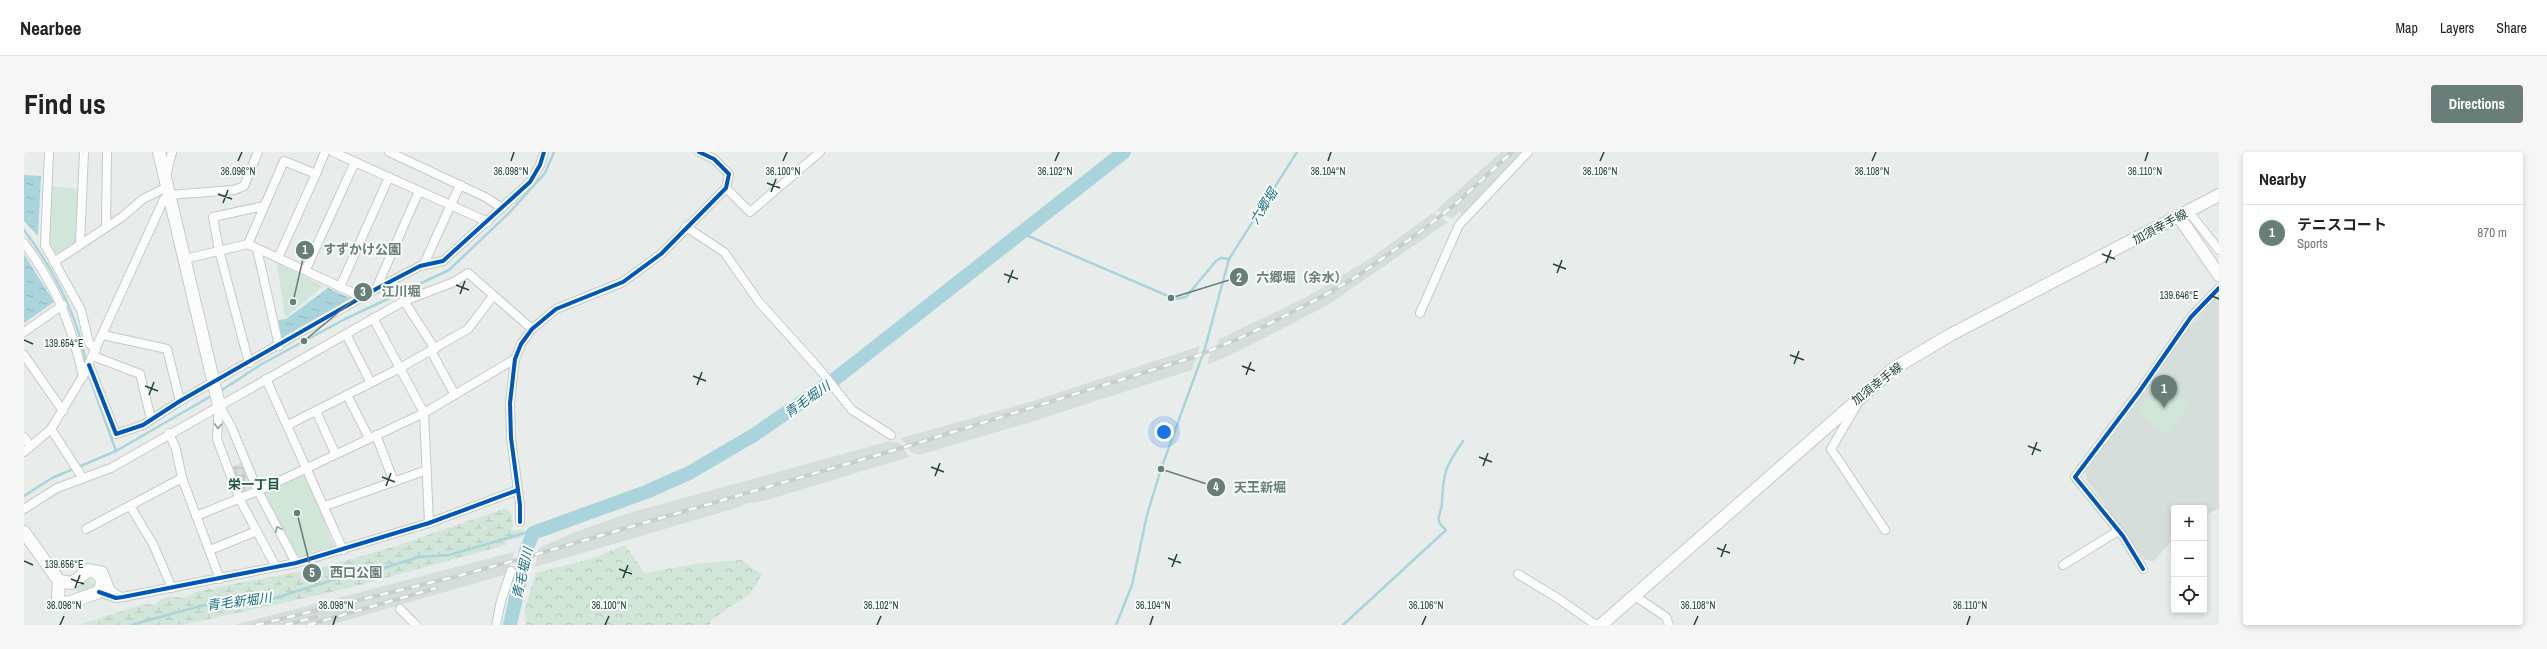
<!DOCTYPE html>
<meta charset="utf-8">
<style>
body{margin:0;font-family:"Archivo Narrow","Noto Sans JP",sans-serif;background:#f6f6f6;color:#222}
.controls{position:absolute;right:12px;bottom:12px;display:grid;overflow:hidden;border-radius:4px;box-shadow:0 2px 6px #0003}
.controls button{width:36px;height:36px;display:grid;place-items:center;padding:0;border:0;border-bottom:1px solid #e0e0e0;background:#fff;color:#222;font:20px sans-serif}
.you{position:absolute;left:1140px;top:280px;width:14px;height:14px;margin:-10px;border:3px solid #fff;border-radius:50%;background:#1a73e8;box-shadow:0 0 0 6px #1a73e833}
.badge{display:grid;place-items:center;width:26px;height:26px;border-radius:50%;background:#697e78;color:#fff;font-size:13px;font-weight:700}
.pin{position:absolute;translate:-50% -33px;filter:drop-shadow(0 1px 2px #0008)}
.pin::after{content:'';position:absolute;top:21px;width:14px;height:12px;background:inherit;clip-path:polygon(0 0,100% 0,50% 100%)}
.list{margin:0;padding:0;list-style:none}
h2{display:flex;justify-content:space-between;align-items:center;height:52px;margin:0;padding:0 16px;font-size:17px}
h2 small{font-size:13px;font-weight:400;color:#767676}
.list li{display:grid;grid-template-columns:26px 1fr auto;gap:12px;align-items:center;box-sizing:border-box;height:56px;padding:0 16px;border-top:1px solid #e0e0e0}
.list b{display:block;font-size:15px;white-space:nowrap}
.list p{margin:0;font-size:13px;white-space:nowrap;color:#767676}
.list em{font-size:13px;font-style:normal;color:#767676}
.icon{flex:none;width:22px;height:22px;fill:none;stroke:currentColor;stroke-width:2;stroke-linecap:round;stroke-linejoin:round}
.map{position:relative;flex:none;width:2195px;height:473px;overflow:hidden;border-radius:4px}
header{display:flex;align-items:center;gap:24px;box-sizing:border-box;height:56px;padding:0 20px;background:#fff;border-bottom:1px solid #e0e0e0}
header strong{font-size:19px}
nav{display:flex;gap:22px;margin-inline-start:auto;font-size:14px}
.intro{display:flex;align-items:center;justify-content:space-between;box-sizing:border-box;height:96px;padding:0 24px}
h1{margin:0;font-size:28px}
.button{padding:10px 18px;border-radius:4px;background:#697e78;color:#fff;font-size:14px;font-weight:700}
main{display:flex;gap:24px;padding:0 24px}
aside{flex:1;background:#fff;border-radius:4px;box-shadow:0 2px 6px #0003}
.map>svg:first-child{display:block}
.built{fill:#d6dedb}
.industrial{fill:url(#industrial-grid)}
.green{fill:#d1e6d8}
.forest{fill:url(#forest-crowns)}
.wetland{fill:url(#wetland-marsh)}
.water{fill:url(#water-ripples)}
.lines{fill:none;stroke-linecap:round;stroke-linejoin:round}
.stream{stroke:#a9d4db;stroke-width:2.5}
.river{stroke:#a9d4db;stroke-width:14}
.street-casing{stroke:#c5cac8;stroke-width:10}
.secondary-casing{stroke:#c3cbc8;stroke-width:14}
.street{stroke:#fcfcfc;stroke-width:8}
.secondary{stroke:#fcfcfc;stroke-width:12}
.rail-casing{stroke:#c9cdcc;stroke-width:4}
.rail{stroke:#f7fbf9;stroke-width:2.5;stroke-dasharray:8;stroke-linecap:butt}
.cycleway-casing{stroke:#f7fbf9;stroke-width:6}
.cycleway{stroke:#0057b8;stroke-width:4}
.oneway{stroke:#909f9b}
.ticks{fill:none;stroke:#24423a;stroke-width:1.5}
.labels{text-anchor:middle;stroke-width:4;stroke-linejoin:round;paint-order:stroke}
.street-label{font-size:12px;fill:#24423a;stroke:#f7fbf9}
.water-label{font-size:13px;font-style:italic;fill:#1c6f80;stroke:#f7fbf9}
.neighbourhood-label{font-size:13px;font-weight:bold;fill:#1f5548;stroke:#f7fbf9}
.ticks-label{font-size:10px;text-anchor:middle;fill:#24423a;stroke:#f7fbf9;stroke-width:4;stroke-linejoin:round;paint-order:stroke}
.leader{fill:none;stroke:#697e78;stroke-width:1.5}
.callout-dot{fill:#697e78;stroke:#f7fbf9;stroke-width:1.5}
.mark-label{font-size:12px;text-anchor:middle;font-weight:bold;fill:#fff}
.callout-label{font-size:13px;text-anchor:middle;font-weight:bold;fill:#697e78;stroke:#f7fbf9;stroke-width:4;stroke-linejoin:round;paint-order:stroke}
</style>
<header>
<strong>Nearbee</strong>
<nav><a>Map</a><a>Layers</a><a>Share</a></nav>
</header>
<div class="intro"><h1>Find us</h1><a class="button">Directions</a></div>
<main>
<div class="map">
<svg width="2195" height="473" viewBox="0 0 2195 473">
<defs>
<pattern id="industrial-grid" width="8" height="8" patternUnits="userSpaceOnUse"><rect width="8" height="8" fill="#d6dedb"/><path d="M0 4h8M4 0v8" fill="none" stroke="#b8c0bd"/></pattern>
<pattern id="forest-crowns" width="20" height="18" patternUnits="userSpaceOnUse"><rect width="20" height="18" fill="#d1e6d8"/><path d="M2 6a3 3 0 1 1 6 0M12 15a3 3 0 1 1 6 0" fill="none" stroke="#b3c6ba"/></pattern>
<pattern id="wetland-marsh" width="20" height="14" patternUnits="userSpaceOnUse"><rect width="20" height="14" fill="#d1e6d8"/><path d="M1 5h8M5 5V1M11 12h8M15 12V8" fill="none" stroke="#b3c6ba"/></pattern>
<pattern id="water-ripples" width="26" height="14" patternUnits="userSpaceOnUse"><rect width="26" height="14" fill="#a9d4db"/><path d="M2 4q2-2 4 0t4 0M15 11q2-2 4 0t4 0" fill="none" stroke="#91b7bd"/></pattern>
</defs>
<rect width="100%" height="100%" fill="#e8edeb"/>
<g class="built">
<path d="M1477,0H1500L1439,63L1435,60L1428,67L1412,58Z"/>
<path d="M1409,61L1424,70L1304,153L1215,199L1186,212L1183,211L1188,196L1193,192L1195,187L1283,145L1347,106Z"/>
<path d="M2195,143V357L2180,363V356H2150V386L2130,409L2121,408L2062,327V319L2124,237L2162,180Z"/>
<path d="M1176,194L1168,218L1007,270L895,303L887,300L877,286L1006,250Z"/>
<path d="M866,289L876,291L885,305L740,349L720,352L716,355L511,415L515,396L551,380L608,360Z"/>
<path d="M497,398L495,417L491,421L493,405Z"/>
<path d="M490,400L485,417L480,423L306,473H210Z"/>
</g>
<path class="industrial" d="M217,311L227,336L217,340L207,315Z"/>
<g class="green">
<path d="M27,34L55,37L52,90L31,103L25,92Z"/>
<path d="M253,111L299,134L261,166Z"/>
<path d="M2136,229L2167,252L2144,283L2113,260Z"/>
<path d="M279,322L283,325L310,394L276,404L271,401L237,341Z"/>
<path d="M65,427L71,431L70,436L53,440V436Z"/>
</g>
<path class="forest" d="M601,393L621,421L670,412L718,408L738,423L726,442L687,468L686,473H502L501,456L512,421L570,406Z"/>
<path class="wetland" d="M482,356L488,363L489,379L500,377L498,385L482,389V393L321,437L159,473H54L120,452L130,453C143,443 145,444 160,446L174,439L299,415L369,395Z"/>
<g class="water">
<path d="M0,23L17,24L14,84L0,69Z"/>
<path d="M0,102L30,150L0,171Z"/>
<path d="M304,136L328,147L258,187L253,168L262,167Z"/>
</g>
<g class="lines">
<g class="stream">
<path d="M0,78C29,117 53,162 62,210"/>
<path d="M998,78L1002,83L1151,147L1162,145L1192,109L1197,106L1205,107"/>
<path d="M64,221L92,299"/>
<path d="M195,240L236,213L321,167L425,118L485,61L521,21L530,0"/>
<path d="M0,344L28,326L92,299L189,243"/>
<path d="M107,473L180,453L245,448L315,426L344,421L395,405L425,403L501,381H509"/>
<path d="M1092,473L1108,433L1123,363L1137,317L1181,196L1205,107L1273,0"/>
<path d="M1319,473L1422,378C1408,366 1418,363 1418,350C1419,320 1422,314 1439,289"/>
</g>
<path class="river" d="M486,473L503,396L509,381L622,340L665,321L730,283L811,227L1100,0"/>
<defs>
<g id="street">
<path d="M25,0L21,93L57,158L65,191L72,198"/>
<path d="M309,0L464,70"/>
<path d="M365,0L461,45L478,56"/>
<path d="M142,24L148,0"/>
<path d="M702,36L726,60L796,0"/>
<path d="M2165,60L2195,98"/>
<path d="M82,75L83,0"/>
<path d="M662,75L700,100L735,150L797,219L828,258L867,283"/>
<path d="M0,91C33,136 46,169 59,224"/>
<path d="M56,91L60,0"/>
<path d="M224,92L260,9L292,22L301,0"/>
<path d="M233,97L255,194"/>
<path d="M254,106L292,22"/>
<path d="M161,107L224,92L338,145"/>
<path d="M30,110L98,65L119,47L143,35"/>
<path d="M399,114L436,33"/>
<path d="M282,117L331,10"/>
<path d="M316,135L365,25"/>
<path d="M352,137L395,39"/>
<path d="M380,149L411,197"/>
<path d="M1396,161L1435,73L1504,0"/>
<path d="M349,166L400,261L405,371"/>
<path d="M0,180L39,153"/>
<path d="M322,182L347,231"/>
<path d="M79,183L143,197L156,249"/>
<path d="M407,199L431,243"/>
<path d="M0,203L39,259"/>
<path d="M69,204L116,222L127,267"/>
<path d="M225,211L195,98L189,65L240,54"/>
<path d="M65,213L92,282L119,273L156,249L352,137L396,114L419,109L506,30L516,13L520,0"/>
<path d="M242,227L319,398"/>
<path d="M323,243L345,286"/>
<path d="M1834,251L1807,297L1861,378"/>
<path d="M292,259L311,301"/>
<path d="M264,273L376,216L444,177L469,144"/>
<path d="M27,277L58,325"/>
<path d="M145,281L152,297L158,326L196,427"/>
<path d="M352,283L370,330"/>
<path d="M0,285L6,294"/>
<path d="M0,300L27,277L59,224L140,47L145,43L210,38L220,34L234,0"/>
<path d="M106,354L129,392L148,436"/>
<path d="M301,354L403,318"/>
<path d="M0,357L33,336L87,316L380,149L430,130L444,121L508,177"/>
<path d="M172,364L234,339L400,261L491,207"/>
<path d="M496,370V353L487,286L486,251L491,207L497,192L508,177L532,157L599,130L637,102L702,36L705,22L690,7L675,0"/>
<path d="M62,377L158,326"/>
<path d="M186,398L233,379"/>
<path d="M2039,413L2094,379"/>
<path d="M252,415L215,346L193,287L195,253L207,274L234,339L272,411"/>
<path d="M69,417L79,419L87,439L95,444"/>
<path d="M2119,417L2099,384L2051,325L2115,240L2167,165L2195,136"/>
<path d="M1494,422L1535,447L1572,473"/>
<path d="M75,440L92,446L99,445L272,411L405,371L494,338"/>
<path d="M1611,444L1642,465L1645,473"/>
<path d="M376,457L392,473"/>
<path d="M472,473L477,449L487,419"/>
</g>
<g id="secondary">
<path d="M135,0L195,253"/>
<path d="M2155,65L2195,123"/>
<path d="M0,380L35,429"/>
<path d="M65,418C77,421 81,429 75,440L44,451L37,450L34,445L35,429L48,431Z"/>
<path d="M1577,473L1869,217L1926,183L2195,43"/>
</g>
</defs>
<use href="#street" class="street-casing"/>
<use href="#secondary" class="secondary-casing"/>
<use href="#street" class="street"/>
<use href="#secondary" class="secondary"/>
<defs>
<g id="rail">
<path d="M232,473L430,425L496,407L881,295L1173,204L1227,181L1299,144L1335,123L1400,77L1434,50L1488,0"/>
<path d="M261,473L292,465"/>
<path d="M284,473L412,436"/>
</g>
</defs>
<use href="#rail" class="rail-casing"/>
<use href="#rail" class="rail"/>
<defs>
<g id="cycleway">
<path d="M65,213L92,282L119,273L156,249L352,137L396,114L419,109L506,30L516,13L520,0"/>
<path d="M496,370V353L487,286L486,251L491,207L497,192L508,177L532,157L599,130L637,102L702,36L705,22L690,7L675,0"/>
<path d="M2119,417L2099,384L2051,325L2115,240L2167,165L2195,136"/>
<path d="M75,440L92,446L99,445L272,411L405,371L494,338"/>
</g>
</defs>
<use href="#cycleway" class="cycleway-casing"/>
<use href="#cycleway" class="cycleway"/>
</g>
<defs><path id="oneway-chevron" d="M-2-3.5L2.5 0L-2 3.5" fill="none" stroke-width="1.6" stroke-linecap="round" stroke-linejoin="round"/></defs>
<g class="oneway">
<use href="#oneway-chevron" transform="translate(194 274) rotate(93)"/>
<use href="#oneway-chevron" transform="translate(254 377) rotate(-118)"/>
</g>
<path class="ticks" d="M214,9L218,0M487,9L490,0M759,9L763,0M1031,9L1035,0M1304,9L1307,0M1576,9L1580,0M1848,9L1852,0M2121,9L2124,0M743,31L756,36M747,40L752,27M194,42L208,47M199,51L204,38M2078,102L2091,107M2082,111L2087,98M1529,112L1542,117M1533,121L1538,108M980,122L994,127M984,131L989,118M432,133L445,138M436,142L441,129M2186,143L2195,147M0,188L9,192M1766,203L1780,208M1770,212L1775,199M1218,214L1231,219M1222,223L1227,210M669,224L682,229M673,233L678,220M121,234L134,239M125,243L130,230M2004,294L2017,299M2008,303L2013,290M1455,305L1468,310M1459,314L1464,301M907,315L920,320M911,324L916,311M358,325L371,330M362,334L367,321M1693,396L1706,401M1697,405L1702,392M1144,406L1157,411M0,409L9,413M1148,415L1153,402M595,417L608,422M599,426L604,413M47,427L60,432M51,436L56,423M36,473L40,464M309,473L312,464M581,473L585,464M853,473L857,464M1126,473L1129,464M1398,473L1402,464M1670,473L1674,464M1943,473L1946,464"/>
<g class="labels">
<g class="street-label">
<text transform="translate(2136 75) rotate(-28)" y="4">加須幸手線</text>
<text transform="translate(1853 232) rotate(-38)" y="4">加須幸手線</text>
</g>
<g class="water-label">
<text transform="translate(1239 54) rotate(-58)" y="5">六郷堀</text>
<text transform="translate(783 247) rotate(-35)" y="5">青毛堀川</text>
<text transform="translate(498 421) rotate(-77)" y="5">青毛堀川</text>
<text transform="translate(215 449) rotate(-7)" y="5">青毛新堀川</text>
</g>
<g class="neighbourhood-label">
<text x="230" y="337">栄一丁目</text>
</g>
</g>
<g class="ticks-label">
<text x="2121" y="23">36.110°N</text>
<text x="214" y="23">36.096°N</text>
<text x="487" y="23">36.098°N</text>
<text x="759" y="23">36.100°N</text>
<text x="1031" y="23">36.102°N</text>
<text x="1304" y="23">36.104°N</text>
<text x="1576" y="23">36.106°N</text>
<text x="1848" y="23">36.108°N</text>
<text x="2155" y="147">139.646°E</text>
<text x="40" y="195">139.654°E</text>
<text x="40" y="416">139.656°E</text>
<text x="40" y="457">36.096°N</text>
<text x="312" y="457">36.098°N</text>
<text x="585" y="457">36.100°N</text>
<text x="857" y="457">36.102°N</text>
<text x="1129" y="457">36.104°N</text>
<text x="1402" y="457">36.106°N</text>
<text x="1674" y="457">36.108°N</text>
<text x="1946" y="457">36.110°N</text>
</g>
<path class="leader" d="M269 150L281 98M1147 146L1215 125M280 189L339 140M1137 317L1192 335M273 361L288 421"/>
<g class="callout-dot">
<circle cx="269" cy="150" r="4"/>
<circle cx="1147" cy="146" r="4"/>
<circle cx="280" cy="189" r="4"/>
<circle cx="1137" cy="317" r="4"/>
<circle cx="273" cy="361" r="4"/>
<circle cx="281" cy="98" r="10"/>
<circle cx="1215" cy="125" r="10"/>
<circle cx="339" cy="140" r="10"/>
<circle cx="1192" cy="335" r="10"/>
<circle cx="288" cy="421" r="10"/>
</g>
<g class="mark-label">
<text x="281" y="102">1</text>
<text x="1215" y="130">2</text>
<text x="339" y="144">3</text>
<text x="1192" y="339">4</text>
<text x="288" y="425">5</text>
</g>
<g class="callout-label">
<text x="338" y="102">すずかけ公園</text>
<text x="1278" y="130">六郷堀（余水）</text>
<text x="377" y="144">江川堀</text>
<text x="1236" y="340">天王新堀</text>
<text x="332" y="425">西口公園</text>
</g>
</svg>
<div class="controls">
<button>+</button>
<button>−</button>
<button><svg class="icon" aria-label="locate" viewBox="0 0 24 24"><circle cx="12" cy="12" r="6"/><path d="M12 2v4M12 18v4M2 12h4M18 12h4"/></svg></button>
</div>
<div class="you"></div>
<div class="pin badge" style="left:2140px;top:256px">1</div>
</div>
<aside>
<h2>Nearby<small></small></h2>
<ul class="list">
<li><span class="badge">1</span><div><b>テニスコート</b><p>Sports</p></div><em>870 m</em></li>
</ul>
</aside>
</main>
